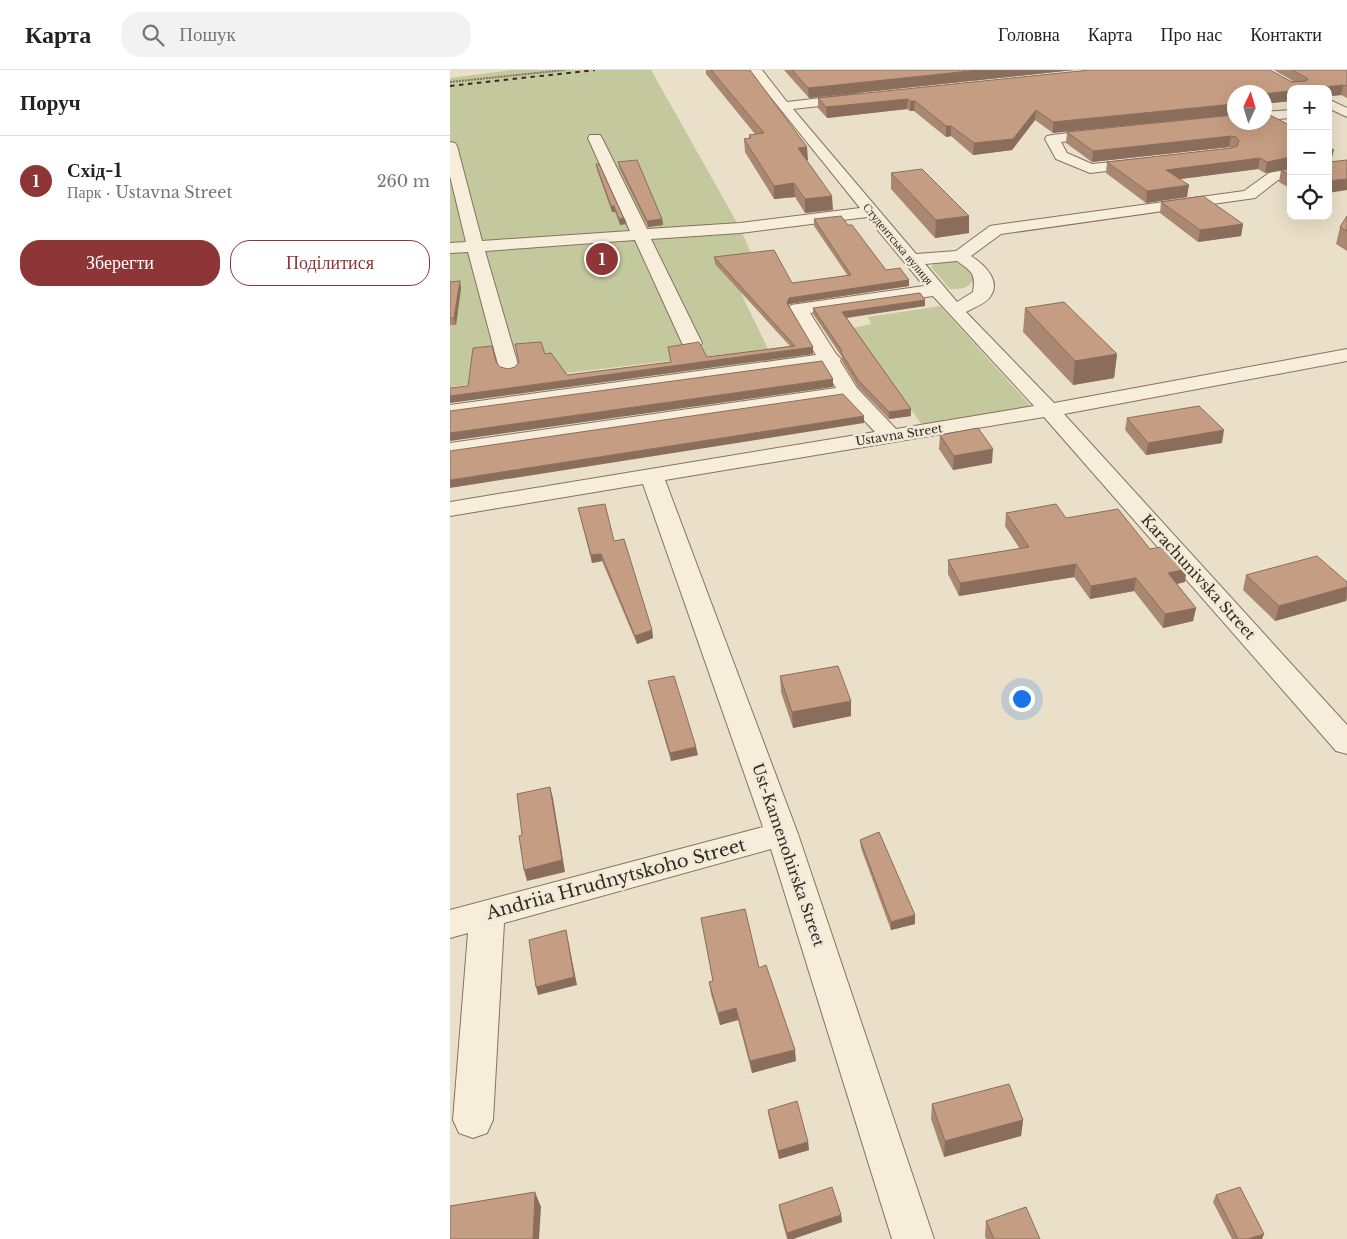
<!DOCTYPE html>
<html lang="uk">
<meta charset="utf-8">
<style>
body{margin:0;font-family:"Libre Baskerville",serif;background:#f2f2f2;color:#222}
.controls{position:absolute;right:15px;top:15px;display:grid;overflow:hidden;border-radius:10px;box-shadow:0 5px 20px #0002}
.controls button{width:45px;height:45px;display:grid;place-items:center;padding:0;border:0;border-bottom:1px solid #e0e0e0;background:#fff;color:#222;font:25px sans-serif}
.compass{position:absolute;left:777px;top:15px;width:45px;height:45px;border-radius:50%;background:#fff;box-shadow:0 5px 20px #0002;rotate:4deg}
.you{position:absolute;left:571px;top:628px;width:18px;height:18px;margin:-12px;border:4px solid #fff;border-radius:50%;background:#1a73e8;box-shadow:0 0 0 8px #1a73e833}
.badge{display:grid;place-items:center;width:32px;height:32px;border-radius:50%;background:#8e3538;color:#fff;font-size:16px;font-weight:700}
.pin{position:absolute;translate:-50% -50%;border:2px solid #fff;box-shadow:0 1px 5px #0006}
.list{margin:0;padding:0;list-style:none}
h2{display:flex;justify-content:space-between;align-items:center;height:65px;margin:0;padding:0 20px;font-size:21px}
h2 small{font-size:16px;font-weight:400;color:#767676}
.list li{display:grid;grid-template-columns:32px 1fr auto;gap:15px;align-items:center;box-sizing:border-box;height:90px;padding:0 20px;border-top:1px solid #e0e0e0}
.list b{display:block;font-size:19px;white-space:nowrap}
.list p{margin:0;font-size:16px;white-space:nowrap;color:#767676}
.list em{font-size:16px;font-style:normal;color:#767676}
.actions{display:flex;gap:10px;padding:15px 20px}
.actions a{flex:1;padding:11px 0;border:1px solid #8e3538;border-radius:20px;text-align:center;font-size:18px;color:#8e3538}
.actions .main{background:#8e3538;color:#fff}
.icon{flex:none;width:28px;height:28px;fill:none;stroke:currentColor;stroke-width:2;stroke-linecap:round;stroke-linejoin:round}
.map{position:relative;flex:none;width:897px;height:1169px;overflow:hidden}
header{display:flex;align-items:center;gap:30px;box-sizing:border-box;height:70px;padding:0 25px;background:#fff;border-bottom:1px solid #e0e0e0}
header strong{font-size:24px}
nav{display:flex;gap:28px;margin-inline-start:auto;font-size:18px}
.search{width:350px;height:45px;background:#f2f2f2;display:flex;align-items:center;gap:12px;box-sizing:border-box;padding:0 18px;border-radius:20px;color:#767676;font-size:19px}
main{display:flex}
aside{flex:1;background:#fff}
.map>svg:first-child{display:block}
.green{fill:#c4c89d}
.lines{fill:none;stroke-linecap:round;stroke-linejoin:round}
.minor-casing{stroke:#85725f;stroke-width:2}
.path{stroke:#85725f;stroke-width:2;stroke-dasharray:2 1;stroke-linecap:butt}
.minor{fill:#f6eddb;fill-rule:evenodd}
.rail{stroke:#372b21;stroke-width:2;stroke-dasharray:4.5 4.5;stroke-linecap:butt}
.wall{fill:#a98770}
.shaded-wall{fill:#8a6e5b}
.building{fill:#c59d82;stroke:#8a6e5b}
.labels{text-anchor:middle;stroke-width:5;stroke-linejoin:round;paint-order:stroke}
.far-street-label{font-size:12px;fill:#372b21;stroke:#f2ead8}
.street-label{font-size:15px;fill:#372b21;stroke:#f2ead8}
.near-street-label{font-size:18px;fill:#372b21;stroke:#f2ead8}
</style>
<header>
<strong>Карта</strong>
<div class="search"><svg class="icon" aria-label="search" viewBox="0 0 24 24"><circle cx="10" cy="10" r="6"/><path d="M15 15l6 6"/></svg>Пошук</div>
<nav><a>Головна</a><a>Карта</a><a>Про нас</a><a>Контакти</a></nav>
</header>
<main>
<aside>
<h2>Поруч<small></small></h2>
<ul class="list">
<li><span class="badge">1</span><div><b>Схід-1</b><p>Парк · Ustavna Street</p></div><em>260 m</em></li>
</ul>
<div class="actions"><a class="main">Зберегти</a><a>Поділитися</a></div>
</aside>
<div class="map">
<svg width="897" height="1169" viewBox="0 0 897 1169">
<rect width="100%" height="100%" fill="#eae0c9"/>
<g class="green">
<path d="M61,0H201L290,158L317,219L291,223L318,279L0,317V8Z"/>
<path d="M496,191L506,192L522,203L524,209C518,219 511,219 500,219L481,197L485,193Z"/>
<path d="M490,236L580,335L574,339L472,355L403,258L421,254L418,247Z"/>
</g>
<g class="lines">
<defs>
<g id="minor">
<path d="M299,0H312L337,32L405,24L410,25L412,28L405,32L343,39L466,184L506,181L540,156L546,155L794,121L819,103L841,99V109L828,110L805,128L551,164L521,186C534,194 552,211 540,227C535,234 523,238 516,242L604,333L897,279V291L614,344L897,655V684L886,681L594,347L215,410L348,764L484,1169H442L321,779L54,853L43,1050L37,1063L23,1068L9,1063L3,1050L18,863L0,868V840L313,757L193,414L0,446V432L425,362L394,329L0,387V373L386,318L373,296L0,347V335L366,285L339,239L341,235L474,216L417,147L290,163L201,169L252,273L249,277L242,279L235,277L232,273L185,170L35,181L69,298L66,302L59,304L52,302L49,298L18,182L0,183V173L16,172L0,106V72L5,73L7,76L32,171L180,161L138,68L140,65H150L152,68L197,159L290,153L410,138ZM507,191C522,202 526,203 523,222L507,232L475,194ZM483,226L584,336L446,359L407,318L390,291L391,289L386,284L360,243Z"/>
<path d="M878,29L897,38V47L878,38Z"/>
<path d="M841,40V48L814,50V42Z"/>
<path d="M654,59L661,63L659,66L611,72L617,83L642,94L694,89L699,90L701,93L699,96L640,103L606,89L595,69L597,66L602,65Z"/>
</g>
</defs>
<use href="#minor" class="minor-casing"/>
<path class="path" d="M0,12L115,0"/>
<use href="#minor" class="minor"/>
<path class="rail" d="M0,16L145,0"/>
</g>
<g class="wall">
<path d="M256,0H300L358,90H357L383,140L355,143L345,127L324,129L295,82L294,69L299,68V65L305,64L256,4Z"/>
<path d="M334,0H624L359,28Z"/>
<path d="M824,0H897V28L891,25L814,34V22L603,63L585,50L562,80L523,85L501,66L496,67L464,41H460L457,39L377,48L368,38V28L843,11Z"/>
<path d="M841,56V98L815,103L808,99L730,109L737,127L696,133L656,103L657,92L781,78L779,77L642,92L616,73L617,62Z"/>
<path d="M168,92L212,149L213,155L198,157L169,98Z"/>
<path d="M146,94L176,153L177,159L175,154L170,155L165,142H162L147,100Z"/>
<path d="M841,99V119L829,112L831,100Z"/>
<path d="M441,103L519,146V163L485,168L441,119Z"/>
<path d="M711,132L793,154L791,166L748,172L710,143Z"/>
<path d="M897,146V181L886,174L890,157Z"/>
<path d="M364,149L398,155L436,200L459,210V216L339,234V236L363,277V284L18,316L46,292L50,297L58,299L65,297L95,284L117,305L221,292L218,277L257,287L340,276L265,194L264,187L342,213L398,206L364,156Z"/>
<path d="M0,212L11,218L6,255H0Z"/>
<path d="M475,230V236L397,248L461,339V346L439,349L408,317L392,291V287L363,244V238Z"/>
<path d="M575,238L667,284L664,308L623,315L573,262Z"/>
<path d="M677,348L772,373L696,385L675,360Z"/>
<path d="M490,365L542,393L503,400L489,379Z"/>
<path d="M128,438L164,471L202,560L203,568L187,574L152,491L142,493Z"/>
<path d="M556,443L616,448L700,479L735,512L727,514L746,538L743,551L713,558L684,521L640,529L624,507L509,526L498,504V490L570,479L555,456Z"/>
<path d="M796,505L897,512V529L896,531L825,551L793,520Z"/>
<path d="M330,606L401,631V646L343,658L331,622Z"/>
<path d="M198,611L248,685L221,691L200,619Z"/>
<path d="M410,770L465,845V854L441,860L411,778Z"/>
<path d="M251,848L309,898L346,991L302,1003L288,950L270,955L261,924L259,912L263,911Z"/>
<path d="M482,1034L573,1050L571,1066L494,1087L481,1049Z"/>
<path d="M318,1040L358,1072L359,1080L329,1089L319,1047Z"/>
<path d="M766,1125L814,1164L812,1169H782L763,1132Z"/>
<path d="M329,1135L391,1145L392,1152L343,1169H337L330,1143Z"/>
<path d="M536,1151L590,1169H536L535,1166Z"/>
</g>
<g class="shaded-wall">
<path d="M530,0H624L359,28L358,18Z"/>
<path d="M893,15L891,25L878,26V19H858Z"/>
<path d="M841,21V31L814,34V24Z"/>
<path d="M458,29L457,39L377,48L376,37Z"/>
<path d="M460,31H465L464,41H460Z"/>
<path d="M784,34V45L603,63V52Z"/>
<path d="M586,40L585,50L562,80L523,85L524,73Z"/>
<path d="M496,56H501V66L496,67Z"/>
<path d="M781,66L779,77L642,92L643,81Z"/>
<path d="M357,77L358,90L348,91V78Z"/>
<path d="M884,80L881,91L878,92V82Z"/>
<path d="M841,87V98L815,103L817,92Z"/>
<path d="M810,88L808,99L715,111L716,100Z"/>
<path d="M897,109V120L878,123V111Z"/>
<path d="M344,113L345,127L324,129V116Z"/>
<path d="M739,115L737,127L696,133L697,121Z"/>
<path d="M382,126L383,140L355,143V129Z"/>
<path d="M161,136H164L165,142H162Z"/>
<path d="M519,146V163L485,168L486,150Z"/>
<path d="M174,148L175,154L170,155L169,149Z"/>
<path d="M212,149L213,155L198,157L197,151Z"/>
<path d="M793,154L791,166L748,172L750,160Z"/>
<path d="M459,210V216L339,234L337,240V233L339,228Z"/>
<path d="M10,211L11,218L6,255L4,248Z"/>
<path d="M475,230V236L393,248L392,242Z"/>
<path d="M363,277V284L0,333V326Z"/>
<path d="M667,284L664,308L623,315L625,291Z"/>
<path d="M383,309V317L0,371V363Z"/>
<path d="M461,339V346L439,349V342Z"/>
<path d="M414,346V353L0,418V410Z"/>
<path d="M774,360L772,373L696,385L698,373Z"/>
<path d="M543,379L542,393L503,400L504,386Z"/>
<path d="M151,484L152,491L142,493L141,485Z"/>
<path d="M626,494L624,507L509,526L510,513Z"/>
<path d="M737,499L735,512L716,516L718,503Z"/>
<path d="M686,508L684,521L640,529L641,516Z"/>
<path d="M897,517L896,531L825,551L829,536Z"/>
<path d="M746,538L743,551L713,558L715,544Z"/>
<path d="M202,560L203,568L187,574L185,566Z"/>
<path d="M401,631V646L343,658L342,642Z"/>
<path d="M246,677L248,685L221,691L220,683Z"/>
<path d="M100,717L103,728L115,802L77,811L74,800Z"/>
<path d="M465,845V854L441,860V852Z"/>
<path d="M116,860L127,915L88,925L86,917Z"/>
<path d="M286,938L288,950L270,955L268,943Z"/>
<path d="M345,980L346,991L302,1003L300,991Z"/>
<path d="M573,1050L571,1066L494,1087L495,1071Z"/>
<path d="M358,1072L359,1080L329,1089L328,1081Z"/>
<path d="M85,1122L91,1137L89,1169H83Z"/>
<path d="M391,1145L392,1152L343,1169H338L337,1163Z"/>
<path d="M814,1164L812,1169H798Z"/>
</g>
<g class="building">
<path d="M261,0H300L357,77L348,78L382,126L355,129L344,113L324,116L294,69L301,68L299,65L314,63Z"/>
<path d="M342,0H530L358,18Z"/>
<path d="M640,0H820L842,12L856,11L858,9L843,0H897V16L893,15L858,19H841V21L814,24V22H784V34L603,52L586,40L563,69L524,73L501,56H496L465,31H460L458,29L376,37L368,28Z"/>
<path d="M814,42L841,56V87L817,92L810,88L716,100L739,115L697,121L657,92L781,78L787,76L789,71L786,67L781,66L643,81L617,62L784,45V52H814Z"/>
<path d="M878,77L884,80L878,82L879,92L897,90V109L878,111Z"/>
<path d="M187,90L212,149L197,151L168,92Z"/>
<path d="M146,94H149L176,153L174,148L169,149L164,136H161Z"/>
<path d="M472,99L519,146L486,150L441,103Z"/>
<path d="M841,99V106L831,100Z"/>
<path d="M753,126L793,154L750,160L711,132Z"/>
<path d="M391,146L398,155H402L436,200L450,198L459,210L339,228L337,233L363,277L0,326V318L18,316L23,278L42,276L46,292L50,297L58,299L65,297L69,292L65,274L91,272L95,284L101,283L117,305L221,292L218,277L249,272L257,287L345,276L264,187L324,180L342,213L401,205L364,149Z"/>
<path d="M897,146V161L890,157Z"/>
<path d="M10,211L4,248H0V212Z"/>
<path d="M470,223L475,230L392,242L461,339L439,342L408,310L392,284V281L363,238Z"/>
<path d="M614,232L667,284L625,291L575,238Z"/>
<path d="M372,291L383,309L0,363V341Z"/>
<path d="M393,324L414,346L0,410V381Z"/>
<path d="M749,336L774,360L698,373L677,348Z"/>
<path d="M528,358L543,379L504,386L490,365Z"/>
<path d="M155,434L164,471L174,469L202,560L185,566L151,484L141,485L128,438Z"/>
<path d="M606,434L616,448L668,439L700,479L717,476L737,499L718,503L746,538L715,544L686,508L641,516L626,494L510,513L498,490L579,477L556,443Z"/>
<path d="M867,486L897,512V517L829,536L796,505Z"/>
<path d="M388,596L401,631L342,642L330,606Z"/>
<path d="M224,606L246,677L220,683L198,611Z"/>
<path d="M100,717L112,790L74,800L69,766L72,765L67,724Z"/>
<path d="M429,762L465,845L441,852L410,770Z"/>
<path d="M295,839L309,898L316,895L345,980L300,991L286,938L268,943L259,912L263,911L251,848Z"/>
<path d="M116,860L124,907L86,917L79,870Z"/>
<path d="M559,1014L573,1050L495,1071L482,1034Z"/>
<path d="M347,1031L358,1072L328,1081L318,1040Z"/>
<path d="M382,1117L391,1145L337,1163L329,1135Z"/>
<path d="M790,1117L814,1164L798,1169H788L766,1125Z"/>
<path d="M85,1122L83,1169H0V1136Z"/>
<path d="M576,1137L590,1169H544L536,1151Z"/>
</g>
<g class="labels">
<g class="far-street-label">
<text transform="translate(448 174) rotate(50)" y="4">Студентська вулиця</text>
<text transform="translate(449 365) rotate(-9)" y="4">Ustavna Street</text>
</g>
<g class="street-label">
<text transform="translate(748 507) rotate(48)" y="5">Karachunivska Street</text>
<text transform="translate(338 785) rotate(71)" y="5">Ust-Kamenohirska Street</text>
</g>
<g class="near-street-label">
<text transform="translate(166 809) rotate(-15)" y="6">Andriia Hrudnytskoho Street</text>
</g>
</g>
</svg>
<div class="controls">
<button>+</button>
<button>−</button>
<button><svg class="icon" aria-label="locate" viewBox="0 0 24 24"><circle cx="12" cy="12" r="6"/><path d="M12 2v4M12 18v4M2 12h4M18 12h4"/></svg></button>
</div>
<svg class="compass" viewBox="-18 -18 36 36"><path d="M0-13l5 13h-10z" fill="#e53935"/><path d="M0 13l5-13h-10z" fill="#767676"/></svg>
<div class="you"></div>
<div class="pin badge" style="left:152px;top:189px">1</div>
</div>
</main>
